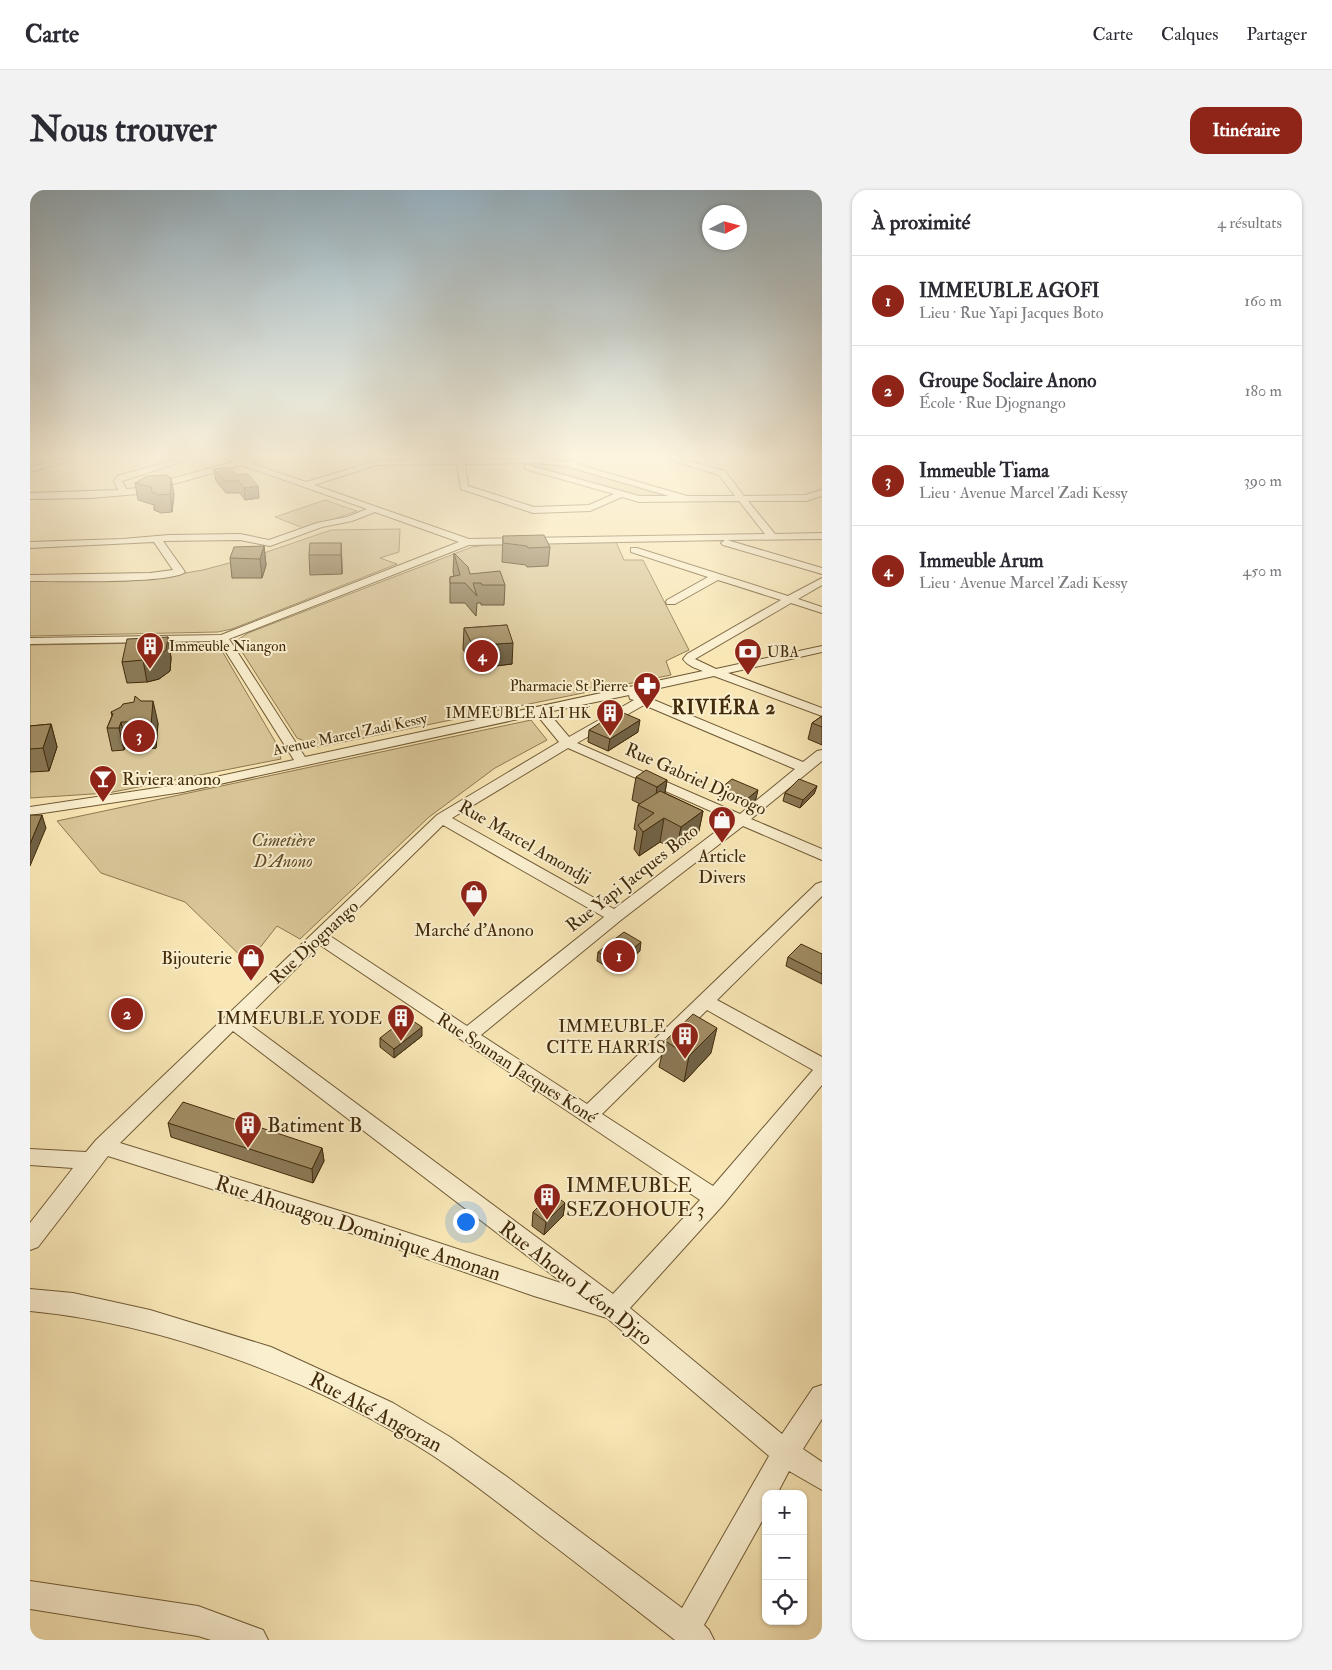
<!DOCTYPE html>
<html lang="fr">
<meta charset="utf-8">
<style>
body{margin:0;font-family:"IM FELL Double Pica",serif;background:#f2f2f3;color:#2b2b33}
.controls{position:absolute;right:15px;bottom:15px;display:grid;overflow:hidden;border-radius:10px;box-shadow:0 1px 4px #0004}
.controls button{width:45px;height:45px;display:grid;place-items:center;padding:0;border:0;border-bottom:1px solid #e1e1e2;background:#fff;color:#2b2b33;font:25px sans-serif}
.compass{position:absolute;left:672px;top:15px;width:45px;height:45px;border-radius:50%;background:#fff;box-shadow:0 1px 4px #0004;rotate:84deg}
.you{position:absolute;left:435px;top:1031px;width:18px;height:18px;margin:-12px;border:4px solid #fff;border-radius:50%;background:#1a73e8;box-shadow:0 0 0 8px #1a73e833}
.badge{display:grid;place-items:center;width:32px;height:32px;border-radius:50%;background:#8f2418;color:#fff;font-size:16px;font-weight:700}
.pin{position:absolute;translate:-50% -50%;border:2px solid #fff;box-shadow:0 1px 5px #0006}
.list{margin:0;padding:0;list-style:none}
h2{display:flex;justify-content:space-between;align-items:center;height:65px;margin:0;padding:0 20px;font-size:21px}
h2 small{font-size:16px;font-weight:400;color:#7c7c81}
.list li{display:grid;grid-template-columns:32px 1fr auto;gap:15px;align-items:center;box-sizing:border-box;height:90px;padding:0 20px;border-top:1px solid #e1e1e2}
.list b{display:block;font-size:19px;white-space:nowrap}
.list p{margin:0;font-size:16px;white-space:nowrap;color:#7c7c81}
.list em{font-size:16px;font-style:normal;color:#7c7c81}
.icon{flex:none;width:28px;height:28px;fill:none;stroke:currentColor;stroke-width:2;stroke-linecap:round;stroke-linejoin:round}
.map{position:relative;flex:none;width:792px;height:1450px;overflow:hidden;border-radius:15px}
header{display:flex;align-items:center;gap:30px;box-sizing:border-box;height:70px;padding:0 25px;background:#fff;border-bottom:1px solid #e1e1e2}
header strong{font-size:24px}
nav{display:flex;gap:28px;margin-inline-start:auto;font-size:18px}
.intro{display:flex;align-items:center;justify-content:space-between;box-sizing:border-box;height:120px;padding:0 30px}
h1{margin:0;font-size:35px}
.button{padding:12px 22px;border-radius:15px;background:#8f2418;color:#fff;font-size:18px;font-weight:700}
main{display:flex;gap:30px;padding:0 30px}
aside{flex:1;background:#fff;border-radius:15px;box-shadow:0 1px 4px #0004}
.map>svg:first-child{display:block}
.green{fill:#d9c698;stroke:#8e7851}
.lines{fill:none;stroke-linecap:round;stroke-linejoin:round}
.minor-casing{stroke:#705a35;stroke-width:2}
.minor{fill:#faefcf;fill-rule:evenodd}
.wall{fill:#8a7855;stroke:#422b0a}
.shaded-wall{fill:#716245;stroke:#422b0a}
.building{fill:#a18c63;stroke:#422b0a}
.labels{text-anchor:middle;stroke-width:4;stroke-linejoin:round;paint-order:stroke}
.far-poi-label{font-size:15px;fill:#422b0a;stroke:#faefcf;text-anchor:start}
.far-street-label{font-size:15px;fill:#422b0a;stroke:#faefcf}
.poi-label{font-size:18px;fill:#422b0a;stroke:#faefcf;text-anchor:end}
.street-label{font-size:18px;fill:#422b0a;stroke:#faefcf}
.park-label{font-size:18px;font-style:italic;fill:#604a26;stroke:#faefcf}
.far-district-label{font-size:19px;font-weight:bold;letter-spacing:1px;fill:#422b0a;stroke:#faefcf}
.near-poi-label{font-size:21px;fill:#422b0a;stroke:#faefcf;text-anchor:start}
.near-street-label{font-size:21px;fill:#422b0a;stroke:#faefcf}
</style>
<header>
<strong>Carte</strong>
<nav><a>Carte</a><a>Calques</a><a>Partager</a></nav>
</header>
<div class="intro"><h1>Nous trouver</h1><a class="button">Itinéraire</a></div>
<main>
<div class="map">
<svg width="792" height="1450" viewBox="0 0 792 1450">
<rect width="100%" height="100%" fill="#f8e6b5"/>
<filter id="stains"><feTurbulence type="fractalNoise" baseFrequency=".004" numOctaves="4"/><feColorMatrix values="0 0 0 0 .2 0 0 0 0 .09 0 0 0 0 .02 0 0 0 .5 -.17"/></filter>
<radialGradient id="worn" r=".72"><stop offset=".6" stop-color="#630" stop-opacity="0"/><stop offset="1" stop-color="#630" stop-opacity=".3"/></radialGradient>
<g class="green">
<path d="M495,274H529L651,308H614Z"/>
<path d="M295,310L327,321L276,339L245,327Z"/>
<path d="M370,339L369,362L350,368L367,374L202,439L188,442L0,446V391L138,386L173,380L225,366L301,340Z"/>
<path d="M586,352L594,370H613L659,460L636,471L641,485L289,557L267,548L207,454L209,449L218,443L442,357L462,354Z"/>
<path d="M182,452L188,454L246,553L251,569L78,603L0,608V455Z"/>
<path d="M501,530L517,550L465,578L399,627L270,749L247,736L218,773L155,712L71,683L27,631Z"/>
</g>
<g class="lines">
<defs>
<g id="minor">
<path d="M50,264H63L0,282V277Z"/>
<path d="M165,264L174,265L92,291L96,299L108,298L203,272L184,264C195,264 205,270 213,270C223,269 233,264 246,264L220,273L276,292L346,271L426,270L425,264H433L434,270L510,269L537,272L561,264H573L546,274L657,306H705L689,285L621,264H633L695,281L714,306L775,305L792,300V306L776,311H718L745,344L792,343V349L697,350L792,378V384L693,355L691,353L695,350L439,355L199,449L275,567L673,481C665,478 658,476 653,469L657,464L751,410L688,390L645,414H637L636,412L637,410L678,387L601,362V358H607L758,406L792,388V395L768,409L792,417V423L761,413L665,469L686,479L792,456V462L698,483L792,518V526L684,486L607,503L773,572L787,561L792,560V571L721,629L792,659V670L713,636L591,730L451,845L557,914L786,694L792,692V706L687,810L792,867V895L693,1015L600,1118L752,1244L783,1198L792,1195V1229L773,1259L792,1272V1300L759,1281L747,1304H736V1324L674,1435L679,1440L684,1450H645C600,1415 556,1380 511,1346C475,1318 440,1290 402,1265C287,1191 136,1134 0,1121V1099L43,1103L120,1120L241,1157L363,1213L420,1247L480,1289L652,1418L739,1266L577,1128L504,1106L336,1048L78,966L8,1057L0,1060V1033L43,978L0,975V959L56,962L66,950L407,625L529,552L507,525L153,602L0,625V617L153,594L264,570L189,451L0,454V448L191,445L429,352L345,322L322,331L292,337L240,356L210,350L133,351L155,382C142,394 25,391 0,391V385L120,383L143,380L124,352L0,358V352L92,349L139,345L210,344L239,350L287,333L317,327L337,319L211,275L108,304L61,308L0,309V303L88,300L84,291L87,286ZM510,273L536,276L639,306H609L498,275H495V279L584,304L559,315L504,317L438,296L435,274ZM427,274L431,299L503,323L560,321L592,307L609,312L709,311L735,344L439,349L284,295L347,275ZM599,505L600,509L604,510L539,547L518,522ZM614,515L765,579L710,624L547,553ZM538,558L701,630L584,719L422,628ZM413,635L574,727L437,836L300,746ZM290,755L670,1010L583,1104L214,830ZM677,820L783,880L683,996L572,924ZM203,841L534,1094L336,1029L90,953Z"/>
<path d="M761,264H774L792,269V273Z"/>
<path d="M0,1391L168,1416L233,1440L238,1450H181L168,1446L0,1419Z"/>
</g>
</defs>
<use href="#minor" class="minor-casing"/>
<use href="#minor" class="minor"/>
</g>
<g class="wall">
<path d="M184,279L206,285L228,296L229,308L215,310L210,303H196L186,291Z"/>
<path d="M141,288L144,305L142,322L131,323L124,320V315L108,310L105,293Z"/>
<path d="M473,346L520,357L518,376L497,377L496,375L472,372Z"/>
<path d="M311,353L312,384L280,385L279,365Z"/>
<path d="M234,356L236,375L232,388H202L200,368Z"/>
<path d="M424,363L440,384L475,395L474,415H451V413H447L446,426L435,413H420V387L424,386L423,382Z"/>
<path d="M477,435L482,474L465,476L440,473L433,459L434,438Z"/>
<path d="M138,447L141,468L140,481L129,489L117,492L97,493L92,472Z"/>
<path d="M81,522L128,533L126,558L115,559V555H96L94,560L82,561L77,538L82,526Z"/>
<path d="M792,526V555L778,549L782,533Z"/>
<path d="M21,534L27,557L19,581L0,582V536Z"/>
<path d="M559,540L608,542L578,561L558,552Z"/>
<path d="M606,587L637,590L635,603L673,621L668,645L646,661L630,652L609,666L604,659L607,641L604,639L608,615L610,614L602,610Z"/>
<path d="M787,596L784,604L770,618L753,611L755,603Z"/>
<path d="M691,598L726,609L715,617L689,606Z"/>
<path d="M610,761L585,781L567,771L568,762Z"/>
<path d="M792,764V794L756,776L758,767Z"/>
<path d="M392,846L364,868L350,857V848Z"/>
<path d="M635,851L681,863L654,892L629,877Z"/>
<path d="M138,933L292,958L294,971L283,993L141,947Z"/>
<path d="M535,1013L533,1026L514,1045L502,1036L503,1022Z"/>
</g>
<g class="shaded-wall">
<path d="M141,288L144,305L142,322L140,304Z"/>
<path d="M228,296L229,308L215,310L214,298Z"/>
<path d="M311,353L312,372V384L311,365Z"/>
<path d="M234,356L236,375L232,388L230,369Z"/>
<path d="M138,447L141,468L140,481L129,489L117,492L113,470Z"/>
<path d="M483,453L482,474L465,476L466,454Z"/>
<path d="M123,511L128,533L126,558L115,559L111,536Z"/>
<path d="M610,530L608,542L578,561L580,549Z"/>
<path d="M91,532L96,555L94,560L89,538Z"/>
<path d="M21,534L27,557L19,581L13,558Z"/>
<path d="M637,590L633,614L624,621L627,597Z"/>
<path d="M787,596L784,604L770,618L773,610Z"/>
<path d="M728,600L726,609L715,617L717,609Z"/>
<path d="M673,621L668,645L646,661L651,637Z"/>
<path d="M12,625L16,638L0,676V654Z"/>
<path d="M634,628L630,652L609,666L613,642Z"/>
<path d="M611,752L610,761L585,781L586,773Z"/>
<path d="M392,837V846L364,868V859Z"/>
<path d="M687,838L681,863L654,892L659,866Z"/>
<path d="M292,958L294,971L283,993L282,979Z"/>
<path d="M535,1013L533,1026L514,1045L516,1032Z"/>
</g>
<g class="building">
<path d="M199,277L206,285L218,284L228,296L214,298L209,291H194L184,279Z"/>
<path d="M136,285L141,288L140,304L128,305L122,302L121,297L105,293L117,286Z"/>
<path d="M514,345L520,357L498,358L497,356L473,353V346Z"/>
<path d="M280,353H311V365H279Z"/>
<path d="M234,356L230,369L200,368L204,357Z"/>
<path d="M424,363L438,377L440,384L470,381L475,395H452L451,393H443L447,406L435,393H420V387L430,385Z"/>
<path d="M477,435L483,453L466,454L441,452L434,438Z"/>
<path d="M138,447L136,460L126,467L113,470L92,472L97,449Z"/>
<path d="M105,506L111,511H123L121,535L111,536V532H91L89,538H77L83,524L81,522L91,517L93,514L104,512Z"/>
<path d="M589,521L610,530L580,549L559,540Z"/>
<path d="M792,526V537L782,533Z"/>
<path d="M21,534L13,558L0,559V536Z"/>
<path d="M616,580L637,590L627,597L606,587Z"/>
<path d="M702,589L728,600L717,609L691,598Z"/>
<path d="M769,589L787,596L773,610L755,603Z"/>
<path d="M630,601L673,621L651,637L634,628L613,642L608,635L624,623L608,615Z"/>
<path d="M0,625H12L0,654Z"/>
<path d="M594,742L611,752L586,773L568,762Z"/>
<path d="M771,754L792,764V784L758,767Z"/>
<path d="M663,824L687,838L659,866L635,851Z"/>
<path d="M377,827L392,837L364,859L350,848Z"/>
<path d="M153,912L292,958L282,979L138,933Z"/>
<path d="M522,1003L535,1013L516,1032L503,1022Z"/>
</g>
<linearGradient id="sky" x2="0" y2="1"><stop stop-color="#95aebc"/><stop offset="0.57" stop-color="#fcf4de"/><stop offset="1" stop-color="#fcf4de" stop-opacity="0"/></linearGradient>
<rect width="792" height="467" fill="url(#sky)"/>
<defs>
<symbol id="building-pin" viewBox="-11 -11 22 30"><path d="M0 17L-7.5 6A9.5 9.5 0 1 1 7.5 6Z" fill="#8f2418" stroke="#faefcf"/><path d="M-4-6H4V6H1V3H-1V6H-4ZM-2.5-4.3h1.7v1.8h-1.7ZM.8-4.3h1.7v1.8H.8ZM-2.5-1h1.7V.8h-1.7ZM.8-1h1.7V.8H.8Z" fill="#fff"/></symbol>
<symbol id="bank-pin" viewBox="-11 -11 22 30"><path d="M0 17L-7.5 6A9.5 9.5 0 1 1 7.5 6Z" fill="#8f2418" stroke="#faefcf"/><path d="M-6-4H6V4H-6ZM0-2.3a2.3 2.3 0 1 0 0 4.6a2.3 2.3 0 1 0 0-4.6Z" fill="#fff"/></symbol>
<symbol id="pharmacy-pin" viewBox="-11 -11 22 30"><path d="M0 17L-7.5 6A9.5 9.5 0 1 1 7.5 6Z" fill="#8f2418" stroke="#faefcf"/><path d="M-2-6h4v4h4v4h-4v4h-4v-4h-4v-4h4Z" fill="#fff"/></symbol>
<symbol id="bar-pin" viewBox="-11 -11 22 30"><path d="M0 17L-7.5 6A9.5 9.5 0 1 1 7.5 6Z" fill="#8f2418" stroke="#faefcf"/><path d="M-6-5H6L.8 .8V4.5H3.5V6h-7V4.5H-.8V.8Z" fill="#fff"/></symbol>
<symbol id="shop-pin" viewBox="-11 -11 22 30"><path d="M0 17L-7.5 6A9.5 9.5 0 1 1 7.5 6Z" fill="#8f2418" stroke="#faefcf"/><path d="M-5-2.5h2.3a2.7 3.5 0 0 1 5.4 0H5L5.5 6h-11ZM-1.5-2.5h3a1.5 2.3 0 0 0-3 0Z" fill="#fff"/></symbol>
</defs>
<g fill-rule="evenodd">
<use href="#building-pin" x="104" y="440" width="32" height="43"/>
<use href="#bank-pin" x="702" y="446" width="32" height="43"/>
<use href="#pharmacy-pin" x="601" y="480" width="32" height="43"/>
<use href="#building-pin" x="564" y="507" width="32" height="43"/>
<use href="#bar-pin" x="57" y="573" width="32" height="43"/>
<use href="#shop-pin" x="676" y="614" width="32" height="43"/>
<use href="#shop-pin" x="428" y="688" width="32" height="43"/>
<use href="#shop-pin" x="205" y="752" width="32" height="43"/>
<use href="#building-pin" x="355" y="812" width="32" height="43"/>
<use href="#building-pin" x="639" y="830" width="32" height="43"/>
<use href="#building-pin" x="202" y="919" width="32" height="43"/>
<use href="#building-pin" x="501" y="991" width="32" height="43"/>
</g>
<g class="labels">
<g class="far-poi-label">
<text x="139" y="461">Immeuble Niangon</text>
<text x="737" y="467">UBA</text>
<text x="598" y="501" text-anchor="end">Pharmacie St Pierre</text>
<text x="561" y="528" text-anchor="end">IMMEUBLE ALI HK</text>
</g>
<g class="far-street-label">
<text transform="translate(320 544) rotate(-12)" y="5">Avenue Marcel Zadi Kessy</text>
</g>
<g class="poi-label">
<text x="92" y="595" text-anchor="start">Riviera anono</text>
<text x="692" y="672" text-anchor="middle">Article<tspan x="692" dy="21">Divers</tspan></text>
<text x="444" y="746" text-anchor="middle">Marché d'Anono</text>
<text x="202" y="774">Bijouterie</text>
<text x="352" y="834">IMMEUBLE YODE</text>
<text x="636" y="842">IMMEUBLE<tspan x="636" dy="21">CITE HARRIS</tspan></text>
</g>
<g class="street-label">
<text transform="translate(666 589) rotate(24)" y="6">Rue Gabriel Djorogo</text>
<text transform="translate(495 652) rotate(30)" y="6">Rue Marcel Amondji</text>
<text transform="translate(602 688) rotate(-38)" y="6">Rue Yapi Jacques Boto</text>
<text transform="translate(284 752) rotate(-43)" y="6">Rue Djognango</text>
<text transform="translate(487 878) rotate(33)" y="6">Rue Sounan Jacques Koné</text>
</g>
<g class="park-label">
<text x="253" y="656">Cimetière<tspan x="253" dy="21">D'Anono</tspan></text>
</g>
<g class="far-district-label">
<text x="694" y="524">RIVIÉRA 2</text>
</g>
<g class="near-poi-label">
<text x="237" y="942">Batiment B</text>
<text x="536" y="1002">IMMEUBLE<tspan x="536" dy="24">SEZOHOUE 3</tspan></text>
</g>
<g class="near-street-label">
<text transform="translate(328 1038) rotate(18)" y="7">Rue Ahouagou Dominique Amonan</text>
<text transform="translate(546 1093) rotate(38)" y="7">Rue Ahouo Léon Djro</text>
<text transform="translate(346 1222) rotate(28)" y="7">Rue Aké Angoran</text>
</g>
</g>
<rect width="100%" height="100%" filter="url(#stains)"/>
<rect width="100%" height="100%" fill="url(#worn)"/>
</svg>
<div class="controls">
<button>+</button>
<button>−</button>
<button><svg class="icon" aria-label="locate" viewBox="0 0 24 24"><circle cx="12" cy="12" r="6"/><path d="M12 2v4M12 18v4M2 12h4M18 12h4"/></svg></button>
</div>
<svg class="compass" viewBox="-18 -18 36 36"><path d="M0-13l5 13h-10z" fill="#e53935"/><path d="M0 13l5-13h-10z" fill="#7c7c81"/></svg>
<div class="you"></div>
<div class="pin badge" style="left:589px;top:766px">1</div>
<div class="pin badge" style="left:97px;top:824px">2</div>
<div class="pin badge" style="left:109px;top:546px">3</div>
<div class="pin badge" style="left:452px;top:466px">4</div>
</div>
<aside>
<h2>À proximité<small>4 résultats</small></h2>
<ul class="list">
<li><span class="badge">1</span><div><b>IMMEUBLE AGOFI</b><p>Lieu · Rue Yapi Jacques Boto</p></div><em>160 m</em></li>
<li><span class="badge">2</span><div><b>Groupe Soclaire Anono</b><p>École · Rue Djognango</p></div><em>180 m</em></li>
<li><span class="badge">3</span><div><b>Immeuble Tiama</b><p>Lieu · Avenue Marcel Zadi Kessy</p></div><em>390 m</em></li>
<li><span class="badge">4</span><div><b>Immeuble Arum</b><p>Lieu · Avenue Marcel Zadi Kessy</p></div><em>450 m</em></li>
</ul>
</aside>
</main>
